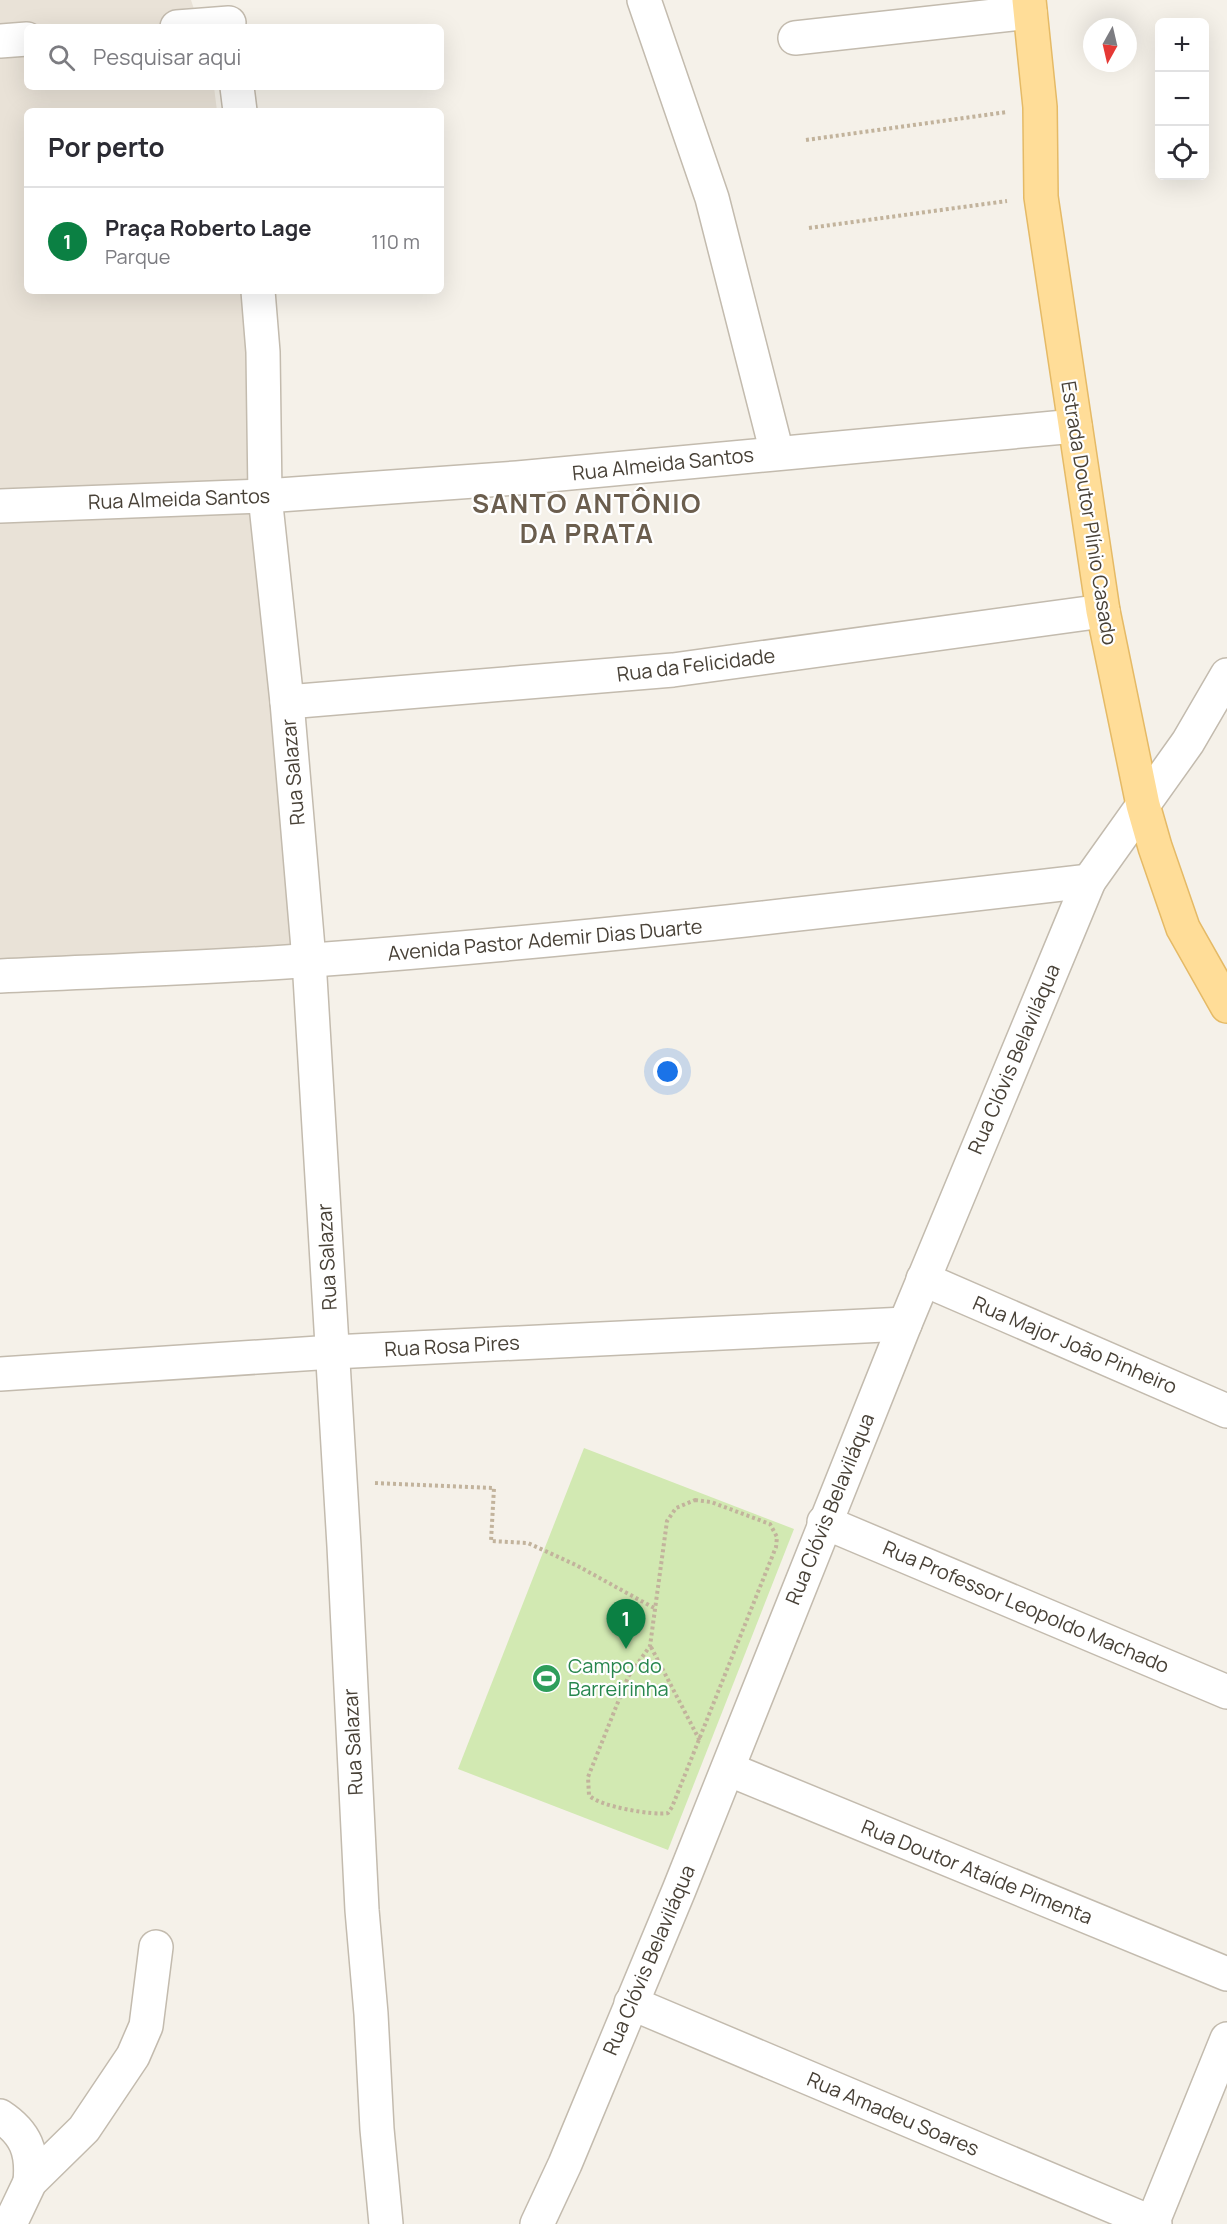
<!DOCTYPE html>
<html lang="pt">
<meta charset="utf-8">
<style>
body{margin:0;font-family:Manrope,sans-serif;background:#f2f2f3;color:#2b2b33}
.controls{position:absolute;right:18px;top:18px;display:grid;overflow:hidden;border-radius:9px;box-shadow:0 6px 24px #0002}
.controls button{width:54px;height:54px;display:grid;place-items:center;padding:0;border:0;border-bottom:2px solid #e1e1e2;background:#fff;color:#2b2b33;font:30px sans-serif}
.compass{position:absolute;left:1083px;top:18px;width:54px;height:54px;border-radius:50%;background:#fff;box-shadow:0 6px 24px #0002;rotate:188deg}
.you{position:absolute;left:668px;top:1072px;width:21px;height:21px;margin:-15px;border:4px solid #fff;border-radius:50%;background:#1a73e8;box-shadow:0 0 0 9px #1a73e833}
.badge{display:grid;place-items:center;width:39px;height:39px;border-radius:50%;background:#0b8043;color:#fff;font-size:20px;font-weight:700}
.pin{position:absolute;translate:-50% -50px;filter:drop-shadow(0 2px 3px #0008)}
.pin::after{content:'';position:absolute;top:32px;width:21px;height:18px;background:inherit;clip-path:polygon(0 0,100% 0,50% 100%)}
.list{margin:0;padding:0;list-style:none}
h2{display:flex;justify-content:space-between;align-items:center;height:78px;margin:0;padding:0 24px;font-size:26px}
h2 small{font-size:20px;font-weight:400;color:#7c7c81}
.list li{display:grid;grid-template-columns:39px 1fr auto;gap:18px;align-items:center;box-sizing:border-box;height:108px;padding:0 24px;border-top:2px solid #e1e1e2}
.list b{display:block;font-size:22px;white-space:nowrap}
.list p{margin:0;font-size:20px;white-space:nowrap;color:#7c7c81}
.list em{font-size:20px;font-style:normal;color:#7c7c81}
.icon{flex:none;width:33px;height:33px;fill:none;stroke:currentColor;stroke-width:2;stroke-linecap:round;stroke-linejoin:round}
.map{position:relative;flex:none;width:1227px;height:2224px;overflow:hidden}
.search{position:absolute;background:#fff;box-shadow:0 6px 24px #0002;left:24px;top:24px;width:420px;height:66px;display:flex;align-items:center;gap:15px;box-sizing:border-box;padding:0 21px;border-radius:9px;color:#7c7c81;font-size:22px}
.panel{position:absolute;background:#fff;box-shadow:0 6px 24px #0002;left:24px;top:108px;width:420px;height:186px;border-radius:9px}
.map>svg:first-child{display:block}
.residential{fill:#e9e2d7}
.park{fill:#d2e9b2}
.lines{fill:none;stroke-linecap:round;stroke-linejoin:round}
.minor-casing{stroke:#c3bbae;stroke-width:36}
.major-casing{stroke:#e5ba66;stroke-width:36}
.path{stroke:#c2b39c;stroke-width:4;stroke-dasharray:3 3;stroke-linecap:butt}
.minor{stroke:#fff;stroke-width:33}
.major{stroke:#ffdd98;stroke-width:33}
.labels{text-anchor:middle;stroke-width:4.5;stroke-linejoin:round;paint-order:stroke}
.street-label{font-size:20px;fill:#484137;stroke:#fff}
.leisure-label{font-size:20px;fill:#27864d;stroke:#fff;text-anchor:start}
.district-label{font-size:26px;font-weight:bold;letter-spacing:1.5px;fill:#6b5e4e;stroke:#fff}
</style>
<div class="map">
<svg width="1227" height="2224" viewBox="0 0 1227 2224">
<rect width="100%" height="100%" fill="#f5f1e9"/>
<path class="residential" d="M0,0H191L200,27H27V87H214L217,111H27V291H244L298,948L0,972Z"/>
<path class="park" d="M584,1448L794,1529L668,1850L458,1769Z"/>
<g class="lines">
<defs>
<g id="minor">
<path d="M644,0L712,198L777,453"/>
<path d="M177,27L229,23"/>
<path d="M795,38L1030,12"/>
<path d="M0,41L27,39"/>
<path d="M237,87L240,111"/>
<path d="M258,291L263,352L265,496L287,702L309,960L344,1546L362,1910L371,2014L377,2129L386,2224"/>
<path d="M0,506L265,496L517,478L1075,426"/>
<path d="M287,702L673,670L1103,611"/>
<path d="M0,976C104,971 209,968 313,960C572,941 830,911 1089,881"/>
<path d="M923,1279L1227,1411"/>
<path d="M0,1374L333,1352L905,1324"/>
<path d="M824,1522L1227,1692"/>
<path d="M728,1769L1227,1974"/>
<path d="M631,2003L1155,2224"/>
<path d="M0,2116C26,2133 33,2152 30,2182"/>
<path d="M10,2224L30,2182L84,2129L133,2056L146,2026L156,1947"/>
<path d="M537,2224L565,2164L679,1890L905,1324L1089,881L1188,742L1227,675"/>
<path d="M1152,2224L1227,2039"/>
</g>
<path id="major" d="M1029,0L1040,107L1041,197L1103,611L1143,805L1155,847L1183,928L1227,1006"/>
</defs>
<use href="#minor" class="minor-casing"/>
<use href="#major" class="major-casing"/>
<g class="path">
<path d="M806,140L1007,112"/>
<path d="M809,228L1007,201"/>
<path d="M375,1483L494,1488L491,1541L528,1543L576,1565L656,1609"/>
<path d="M695,1500L711,1502L770,1524L777,1537L776,1547L672,1807L668,1813C654,1816 597,1806 589,1795L588,1777L628,1677L650,1646L667,1521L676,1508Z"/>
<path d="M651,1647L700,1741"/>
</g>
<use href="#minor" class="minor"/>
<use href="#major" class="major"/>
</g>
<defs>
<symbol id="stadium-disc" viewBox="-11 -11 22 22"><circle r="9.5" fill="#2e9e5b" stroke="#fff"/><path d="M0-5a6.5 5 0 1 0 0 10a6.5 5 0 1 0 0-10ZM-3.5-1.8h7v3.6h-7Z" fill="#fff"/></symbol>
</defs>
<g fill-rule="evenodd">
<use href="#stadium-disc" x="530" y="1662" width="33" height="33"/>
</g>
<g class="labels">
<g class="street-label">
<text transform="translate(663 464) rotate(-6)" y="7">Rua Almeida Santos</text>
<text transform="translate(179 499) rotate(-2)" y="7">Rua Almeida Santos</text>
<text transform="translate(1089 513) rotate(81)" y="7">Estrada Doutor Plínio Casado</text>
<text transform="translate(696 665) rotate(-7)" y="7">Rua da Felicidade</text>
<text transform="translate(293 772) rotate(-95)" y="7">Rua Salazar</text>
<text transform="translate(545 940) rotate(-5)" y="7">Avenida Pastor Ademir Dias Duarte</text>
<text transform="translate(1014 1059) rotate(-67)" y="7">Rua Clóvis Belaviláqua</text>
<text transform="translate(327 1257) rotate(-93)" y="7">Rua Salazar</text>
<text transform="translate(1075 1345) rotate(23)" y="7">Rua Major João Pinheiro</text>
<text transform="translate(452 1346) rotate(-3)" y="7">Rua Rosa Pires</text>
<text transform="translate(830 1509) rotate(-68)" y="7">Rua Clóvis Belaviláqua</text>
<text transform="translate(1026 1607) rotate(23)" y="7">Rua Professor Leopoldo Machado</text>
<text transform="translate(353 1742) rotate(-93)" y="7">Rua Salazar</text>
<text transform="translate(977 1872) rotate(22)" y="7">Rua Doutor Ataíde Pimenta</text>
<text transform="translate(649 1960) rotate(-67)" y="7">Rua Clóvis Belaviláqua</text>
<text transform="translate(893 2114) rotate(23)" y="7">Rua Amadeu Soares</text>
</g>
<g class="leisure-label">
<text x="568" y="1673">Campo do<tspan x="568" dy="23">Barreirinha</tspan></text>
</g>
<g class="district-label">
<text x="587" y="513">SANTO ANTÔNIO<tspan x="587" dy="30">DA PRATA</tspan></text>
</g>
</g>
</svg>
<div class="controls">
<button>+</button>
<button>−</button>
<button><svg class="icon" aria-label="locate" viewBox="0 0 24 24"><circle cx="12" cy="12" r="6"/><path d="M12 2v4M12 18v4M2 12h4M18 12h4"/></svg></button>
</div>
<svg class="compass" viewBox="-18 -18 36 36"><path d="M0-13l5 13h-10z" fill="#e53935"/><path d="M0 13l5-13h-10z" fill="#7c7c81"/></svg>
<div class="you"></div>
<div class="pin badge" style="left:626px;top:1649px">1</div>
<div class="search"><svg class="icon" aria-label="search" viewBox="0 0 24 24"><circle cx="10" cy="10" r="6"/><path d="M15 15l6 6"/></svg>Pesquisar aqui</div>
<section class="panel">
<h2>Por perto<small></small></h2>
<ul class="list">
<li><span class="badge">1</span><div><b>Praça Roberto Lage</b><p>Parque</p></div><em>110 m</em></li>
</ul>
</section>
</div>
